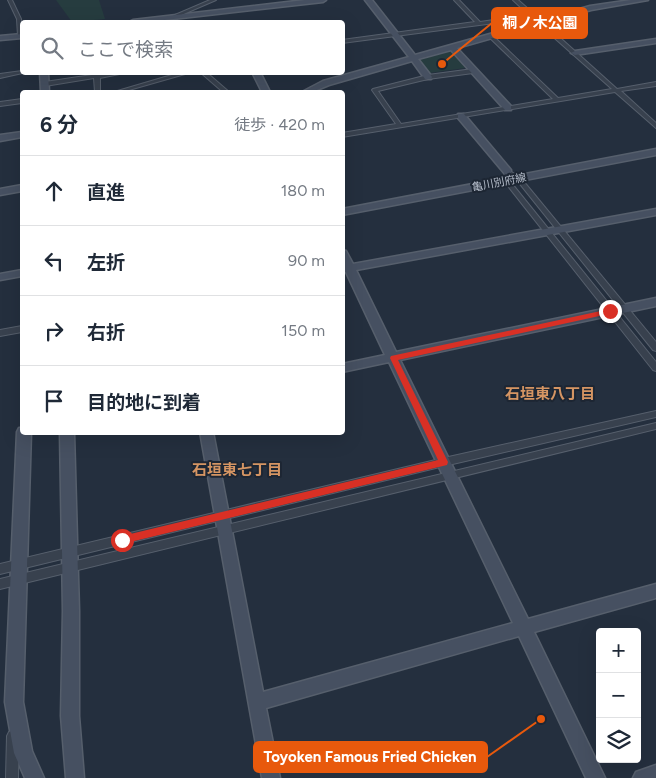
<!DOCTYPE html>
<html lang="ja">
<meta charset="utf-8">
<style>
body{margin:0;font-family:Figtree,"Noto Sans JP",sans-serif;background:#f2f2f3;color:#1f2937}
.controls{position:absolute;right:15px;bottom:15px;display:grid;overflow:hidden;border-radius:5px;box-shadow:0 5px 20px #0002}
.controls button{width:45px;height:45px;display:grid;place-items:center;padding:0;border:0;border-bottom:1px solid #e0e1e3;background:#fff;color:#1f2937;font:25px sans-serif}
.stop{position:absolute;width:15px;height:15px;margin:-11px;border:4px solid #d93025;border-radius:50%;background:#fff}
.stop.end{background:#d93025;border-color:#fff;box-shadow:0 1px 5px #0008}
.list{margin:0;padding:0;list-style:none}
h2{display:flex;justify-content:space-between;align-items:center;height:65px;margin:0;padding:0 20px;font-size:21px}
h2 small{font-size:16px;font-weight:400;color:#747a83}
.list li{display:grid;grid-template-columns:32px 1fr auto;gap:15px;align-items:center;box-sizing:border-box;height:70px;padding:0 20px;border-top:1px solid #e0e1e3}
.list b{display:block;font-size:19px;white-space:nowrap}
.list em{font-size:16px;font-style:normal;color:#747a83}
.icon{flex:none;width:28px;height:28px;fill:none;stroke:currentColor;stroke-width:2;stroke-linecap:round;stroke-linejoin:round}
.map{position:relative;flex:none;width:656px;height:778px;overflow:hidden}
.search{position:absolute;background:#fff;box-shadow:0 5px 20px #0002;left:20px;top:20px;width:325px;height:55px;display:flex;align-items:center;gap:12px;box-sizing:border-box;padding:0 18px;border-radius:5px;color:#747a83;font-size:19px}
.panel{position:absolute;background:#fff;box-shadow:0 5px 20px #0002;left:20px;top:90px;width:325px;height:345px;border-radius:5px}
.map>svg:first-child{display:block}
.green{fill:#263c3f}
.lines{fill:none;stroke-linecap:round;stroke-linejoin:round}
.street-casing{stroke:#565f6c;stroke-width:2}
.secondary-casing{stroke:#565f6c;stroke-width:3}
.street{fill:#38414e;fill-rule:evenodd}
.secondary{fill:#465061;fill-rule:evenodd}
.route{fill:#d93025}
.labels{text-anchor:middle;stroke-width:4;stroke-linejoin:round;paint-order:stroke}
.far-street-label{font-size:11px;fill:#b4bcc9;stroke:#1d2633}
.neighbourhood-label{font-size:15px;font-weight:bold;fill:#d59563;stroke:#1d2633}
.leader{fill:none;stroke:#e8590c;stroke-width:2}
.callout-dot{fill:#e8590c;stroke:#1d2633;stroke-width:2}
.callout{fill:#e8590c;stroke:#e8590c;stroke-width:2}
.callout-label{font-size:15px;text-anchor:middle;font-weight:bold;fill:#fff}
</style>
<div class="map">
<svg width="656" height="778" viewBox="0 0 656 778">
<rect width="100%" height="100%" fill="#242f3e"/>
<g class="green">
<path d="M56,0H99L105,19L72,22Z"/>
<path d="M452,51L465,68L429,73L420,60Z"/>
</g>
<g class="lines">
<defs>
<g id="street">
<path d="M8,0H12L21,19L22,37L18,36L17,19Z"/>
<path d="M210,0H216L172,19L168,18Z"/>
<path d="M454,0H459L480,22L529,15L513,0H518L534,14L587,8V9L585,10L537,17L617,89L656,82V86L621,91L656,123V128L615,92L342,137V133L396,124L372,90L373,89L428,75L473,69L476,71L473,73L428,79L378,91L401,124L553,99L490,38V36L492,35L558,98L612,89L532,18L342,43V40L475,22Z"/>
<path d="M22,71V72H27L0,78V74Z"/>
<path d="M112,72H129L100,78V92H95L94,78L45,86L42,84L45,82Z"/>
<path d="M182,72H192L122,92H114Z"/>
<path d="M200,72H206L229,92H223Z"/>
<path d="M22,99V103L0,106V102Z"/>
<path d="M508,170L520,177L656,342V351L653,350L516,179L510,176L509,180L656,362V371L653,370L504,181L503,180L505,172Z"/>
<path d="M22,326V332L0,336V330Z"/>
<path d="M656,411V417L444,466L0,574V564L444,458Z"/>
<path d="M656,423V429L0,589V579Z"/>
<path d="M13,730L17,732L19,736L18,778H6L7,736L9,732Z"/>
</g>
<g id="secondary">
<path d="M305,0H326L323,2L147,22H129L133,20Z"/>
<path d="M365,0H372L415,55L590,6L631,0H648L591,10L457,48L511,106V110H505L451,50L418,59L432,77L431,79H425L412,61L329,85L312,92H302L323,81L409,57Z"/>
<path d="M22,34V38L0,40V36Z"/>
<path d="M656,39V43L575,55L571,53L575,51Z"/>
<path d="M40,72H48L49,92H41Z"/>
<path d="M252,72H260L270,92H262Z"/>
<path d="M458,114H464L511,170V174H505L458,118Z"/>
<path d="M22,132V137L0,141V135Z"/>
<path d="M656,149V155L342,215V209Z"/>
<path d="M22,185V191L0,195V189Z"/>
<path d="M656,209V215L356,270L396,352L656,298V306L400,360L528,619L656,584V598L534,632L605,778H586L519,636L266,708L280,778H262L200,432H213L263,692L513,623L389,362L342,372V364L385,355L346,272H342V250L346,251L353,264Z"/>
<path d="M22,270V276L0,280V274Z"/>
<path d="M19,428H22V432H31L23,702L32,751L44,778H25L14,753L5,702L17,432Z"/>
<path d="M60,432H74L79,611V716L84,778H66L61,716L63,611Z"/>
<path d="M656,765V778H633L636,772Z"/>
</g>
</defs>
<use href="#street" class="street-casing"/>
<use href="#secondary" class="secondary-casing"/>
<use href="#street" class="street"/>
<use href="#secondary" class="secondary"/>
</g>
<path class="route" d="M610,309L614,311L613,313L398,360L448,462L447,465L122,544L117,540L122,536L438,460L390,358L391,356Z"/>
<g class="labels">
<g class="far-street-label">
<text transform="translate(499 182) rotate(-11)" y="4">亀川別府線</text>
</g>
<g class="neighbourhood-label">
<text x="550" y="399">石垣東八丁目</text>
<text x="237" y="475">石垣東七丁目</text>
</g>
</g>
<path class="leader" d="M442 64L492 23M541 719L487 757"/>
<g class="callout-dot">
<circle cx="442" cy="64" r="5"/>
<circle cx="541" cy="719" r="5"/>
</g>
<g class="callout">
<rect x="492" y="8" width="95" height="30" rx="5"/>
<rect x="254" y="742" width="233" height="30" rx="5"/>
</g>
<g class="callout-label">
<text x="540" y="28">桐ノ木公園</text>
<text x="370" y="762">Toyoken Famous Fried Chicken</text>
</g>
</svg>
<div class="controls">
<button>+</button>
<button>−</button>
<button><svg class="icon" aria-label="layers" viewBox="0 0 24 24"><path d="M12 4l9 5-9 5-9-5zM3 14l9 5 9-5"/></svg></button>
</div>
<div class="stop" style="left:122px;top:540px"></div>
<div class="stop end" style="left:610px;top:311px"></div>
<div class="search"><svg class="icon" aria-label="search" viewBox="0 0 24 24"><circle cx="10" cy="10" r="6"/><path d="M15 15l6 6"/></svg>ここで検索</div>
<section class="panel">
<h2>6 分<small>徒歩 · 420 m</small></h2>
<ul class="list">
<li><svg class="icon" aria-label="ahead" viewBox="0 0 24 24"><path d="M12 20V5M6 11l6-6 6 6"/></svg><div><b>直進</b></div><em>180 m</em></li>
<li><svg class="icon" aria-label="left" viewBox="0 0 24 24"><path d="M17 20v-9H6M10 6l-5 5 5 5"/></svg><div><b>左折</b></div><em>90 m</em></li>
<li><svg class="icon" aria-label="right" viewBox="0 0 24 24"><path d="M7 20v-9h11M14 6l5 5-5 5"/></svg><div><b>右折</b></div><em>150 m</em></li>
<li><svg class="icon" aria-label="arrive" viewBox="0 0 24 24"><path d="M6 21V4h12l-3 4 3 4H6"/></svg><div><b>目的地に到着</b></div></li>
</ul>
</section>
</div>
